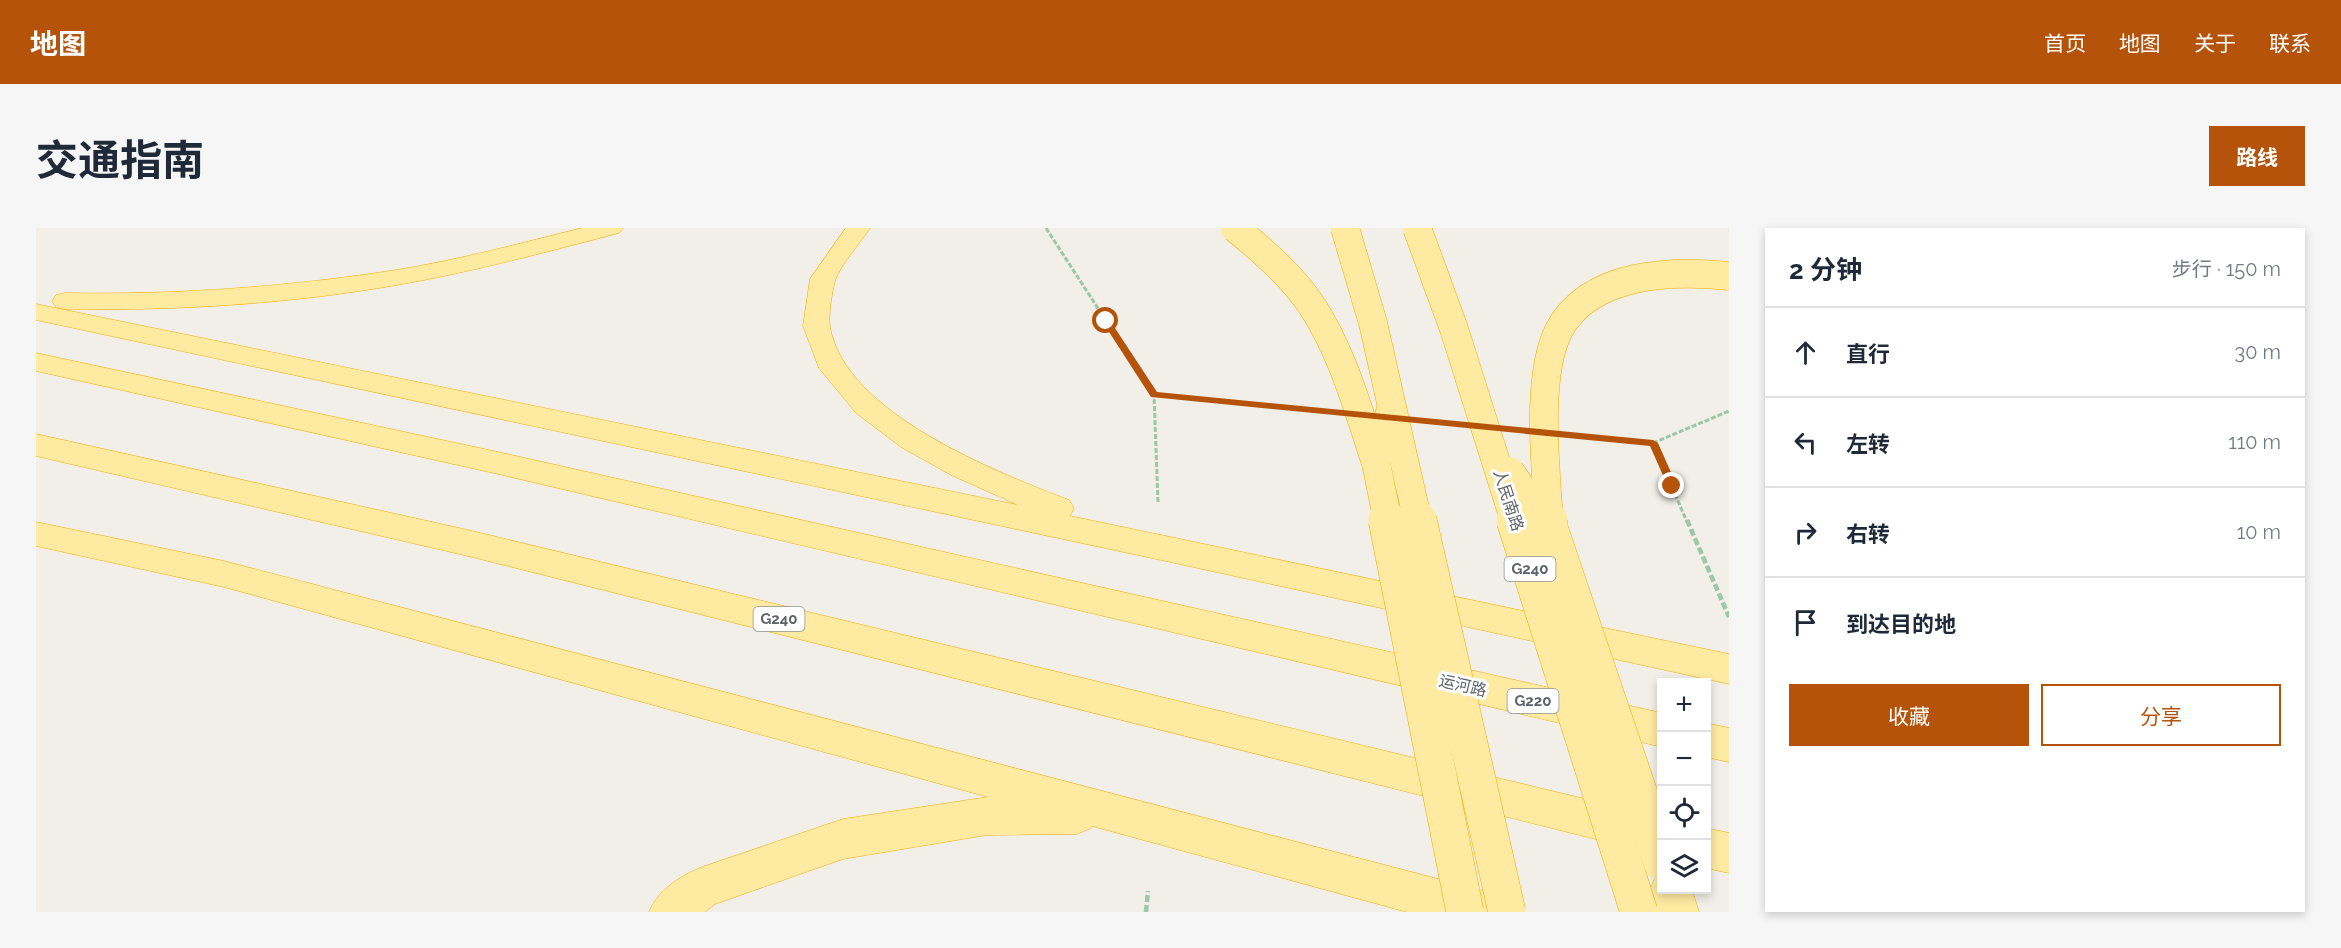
<!DOCTYPE html>
<html lang="zh">
<meta charset="utf-8">
<style>
body{margin:0;font-family:Raleway,"Noto Sans SC",sans-serif;background:#f6f6f7;color:#1f2937}
.controls{position:absolute;right:18px;bottom:18px;display:grid;overflow:hidden;border-radius:0px;box-shadow:0 3px 9px #0003}
.controls button{width:54px;height:54px;display:grid;place-items:center;padding:0;border:0;border-bottom:2px solid #e0e1e3;background:#fff;color:#1f2937;font:30px sans-serif}
.stop{position:absolute;width:18px;height:18px;margin:-14px;border:4px solid #b45309;border-radius:50%;background:#fff}
.stop.end{background:#b45309;border-color:#fff;box-shadow:0 2px 6px #0008}
.list{margin:0;padding:0;list-style:none}
h2{display:flex;justify-content:space-between;align-items:center;height:78px;margin:0;padding:0 24px;font-size:26px}
h2 small{font-size:20px;font-weight:400;color:#747a83}
.list li{display:grid;grid-template-columns:39px 1fr auto;gap:18px;align-items:center;box-sizing:border-box;height:90px;padding:0 24px;border-top:2px solid #e0e1e3}
.list b{display:block;font-size:22px;white-space:nowrap}
.list em{font-size:20px;font-style:normal;color:#747a83}
.actions{display:flex;gap:12px;padding:18px 24px}
.actions a{flex:1;padding:14px 0;border:2px solid #b45309;border-radius:0px;text-align:center;font-size:21px;color:#b45309}
.actions .main{background:#b45309;color:#fff}
.icon{flex:none;width:33px;height:33px;fill:none;stroke:currentColor;stroke-width:2;stroke-linecap:round;stroke-linejoin:round}
.map{position:relative;flex:none;width:1693px;height:684px;overflow:hidden;border-radius:0px}
header{display:flex;align-items:center;gap:36px;box-sizing:border-box;height:84px;padding:0 30px;background:#b45309;color:#fff}
header strong{font-size:28px}
nav{display:flex;gap:33px;margin-inline-start:auto;font-size:21px}
.intro{display:flex;align-items:center;justify-content:space-between;box-sizing:border-box;height:144px;padding:0 36px}
h1{margin:0;font-size:42px}
.button{padding:15px 27px;border-radius:0px;background:#b45309;color:#fff;font-size:21px;font-weight:700}
main{display:flex;gap:36px;padding:0 36px}
aside{flex:1;background:#fff;border-radius:0px;box-shadow:0 3px 9px #0003}
.map>svg:first-child{display:block}
.lines{fill:none;stroke-linecap:round;stroke-linejoin:round}
.trunk-casing{stroke:#f9ab00;stroke-width:1}
.path-far1{stroke:#9cc7a9;stroke-width:3;stroke-dasharray:5 2;stroke-linecap:butt}
.path{stroke:#9cc7a9;stroke-width:4.5;stroke-dasharray:7 3;stroke-linecap:butt}
.trunk{fill:#feeaa1;fill-rule:evenodd}
.trunk-bridge-far1-casing{stroke:#f9ab00;stroke-width:29;stroke-linecap:butt}
.trunk-bridge-casing{stroke:#f9ab00;stroke-width:38;stroke-linecap:butt}
.trunk-bridge-far1{stroke:#feeaa1;stroke-width:28}
.trunk-bridge{stroke:#feeaa1;stroke-width:37}
.route{fill:#b45309}
.labels{text-anchor:middle;stroke-width:6;stroke-linejoin:round;paint-order:stroke}
.shield{fill:#fff;stroke:#8f9295;stroke-width:1.5}
.shield-label{font-size:15px;font-weight:bold;fill:#5f6368}
.street-label{font-size:16px;fill:#5f6368;stroke:#fff}
</style>
<header>
<strong>地图</strong>
<nav><a>首页</a><a>地图</a><a>关于</a><a>联系</a></nav>
</header>
<div class="intro"><h1>交通指南</h1><a class="button">路线</a></div>
<main>
<div class="map">
<svg width="1693" height="684" viewBox="0 0 1693 684">
<rect width="100%" height="100%" fill="#f1efe8"/>
<g class="lines">
<defs>
<g id="trunk">
<path d="M546,0H587L583,5C510,24 436,44 361,57C252,76 140,83 29,81L20,79L16,73L20,67L29,65C139,67 251,59 360,42C423,32 485,15 546,0Z"/>
<path d="M810,0H834C825,14 803,39 799,53C796,65 792,87 794,99C809,185 960,244 1033,272L1038,280L1034,288L1693,426V456L1125,332L0,92V76L982,277L915,247L865,219L820,185L783,140L767,98L774,51Z"/>
<path d="M0,125L462,224L1626,485V519L462,246L0,143Z"/>
<path d="M0,206L432,302L1599,583L1613,588L1619,602L1613,616L1599,621L432,328L0,228Z"/>
<path d="M0,294L188,333L1448,663L1463,669L1469,684H1371L1056,598L1055,600L1041,606L951,607L807,631L679,676L669,684H613C622,662 644,648 666,639L807,591L952,569L188,359L0,318Z"/>
<path d="M1670,495L1693,500V534L1670,529Z"/>
<path d="M1670,600L1693,605V645L1670,640Z"/>
<path d="M1626,645V662H1656L1663,684H1621L1614,662L1620,647Z"/>
</g>
</defs>
<use href="#trunk" class="trunk-casing"/>
<g class="path-far1">
<path d="M1010,0L1118,167"/>
<path d="M1391,193L1416,195"/>
<path d="M1540,207L1617,215L1651,294"/>
<path d="M1617,215L1693,183"/>
<path d="M1122,274L1118,167L1291,183"/>
</g>
<g class="path">
<path d="M1651,292L1693,389"/>
<path d="M1110,684L1112,663"/>
</g>
<use href="#trunk" class="trunk"/>
<defs>
<g id="trunk-bridge-far1">
<path d="M1199,0C1227,23 1256,48 1276,78C1307,125 1322,182 1340,235"/>
<path d="M1309,0L1337,95L1382,294"/>
<path d="M1381,0L1418,101L1479,294"/>
<path d="M1474,243L1509,294"/>
<path d="M1352,294L1340,235L1355,181"/>
<path d="M1513,294C1510,241 1499,149 1523,102C1554,44 1637,42 1693,48"/>
</g>
<g id="trunk-bridge">
<path d="M1351,292L1429,684"/>
<path d="M1382,292L1471,684"/>
<path d="M1479,292L1603,684"/>
<path d="M1508,292L1513,300L1626,634"/>
<path d="M1513,292V300"/>
</g>
</defs>
<use href="#trunk-bridge-far1" class="trunk-bridge-far1-casing"/>
<use href="#trunk-bridge" class="trunk-bridge-casing"/>
<use href="#trunk-bridge-far1" class="trunk-bridge-far1"/>
<use href="#trunk-bridge" class="trunk-bridge"/>
</g>
<path class="route" d="M1067,91H1073L1121,164L1617,212L1622,215L1641,258L1636,262L1633,261L1614,218L1115,169L1066,93Z"/>
<g class="labels">
<g class="shield">
<rect x="1468.5" y="329" width="51" height="24" rx="4.5"/>
<rect x="717.5" y="379" width="51" height="24" rx="4.5"/>
<rect x="1471.5" y="461" width="51" height="24" rx="4.5"/>
</g>
<g class="shield-label">
<text x="1494" y="346">G240</text>
<text x="743" y="396">G240</text>
<text x="1497" y="478">G220</text>
</g>
<g class="street-label">
<text transform="translate(1473 272) rotate(72)" y="6">人民南路</text>
<text transform="translate(1427 457) rotate(13)" y="6">运河路</text>
</g>
</g>
</svg>
<div class="controls">
<button>+</button>
<button>−</button>
<button><svg class="icon" aria-label="locate" viewBox="0 0 24 24"><circle cx="12" cy="12" r="6"/><path d="M12 2v4M12 18v4M2 12h4M18 12h4"/></svg></button>
<button><svg class="icon" aria-label="layers" viewBox="0 0 24 24"><path d="M12 4l9 5-9 5-9-5zM3 14l9 5 9-5"/></svg></button>
</div>
<div class="stop" style="left:1070px;top:93px"></div>
<div class="stop end" style="left:1636px;top:258px"></div>
</div>
<aside>
<h2>2 分钟<small>步行 · 150 m</small></h2>
<ul class="list">
<li><svg class="icon" aria-label="ahead" viewBox="0 0 24 24"><path d="M12 20V5M6 11l6-6 6 6"/></svg><div><b>直行</b></div><em>30 m</em></li>
<li><svg class="icon" aria-label="left" viewBox="0 0 24 24"><path d="M17 20v-9H6M10 6l-5 5 5 5"/></svg><div><b>左转</b></div><em>110 m</em></li>
<li><svg class="icon" aria-label="right" viewBox="0 0 24 24"><path d="M7 20v-9h11M14 6l5 5-5 5"/></svg><div><b>右转</b></div><em>10 m</em></li>
<li><svg class="icon" aria-label="arrive" viewBox="0 0 24 24"><path d="M6 21V4h12l-3 4 3 4H6"/></svg><div><b>到达目的地</b></div></li>
</ul>
<div class="actions"><a class="main">收藏</a><a>分享</a></div>
</aside>
</main>
